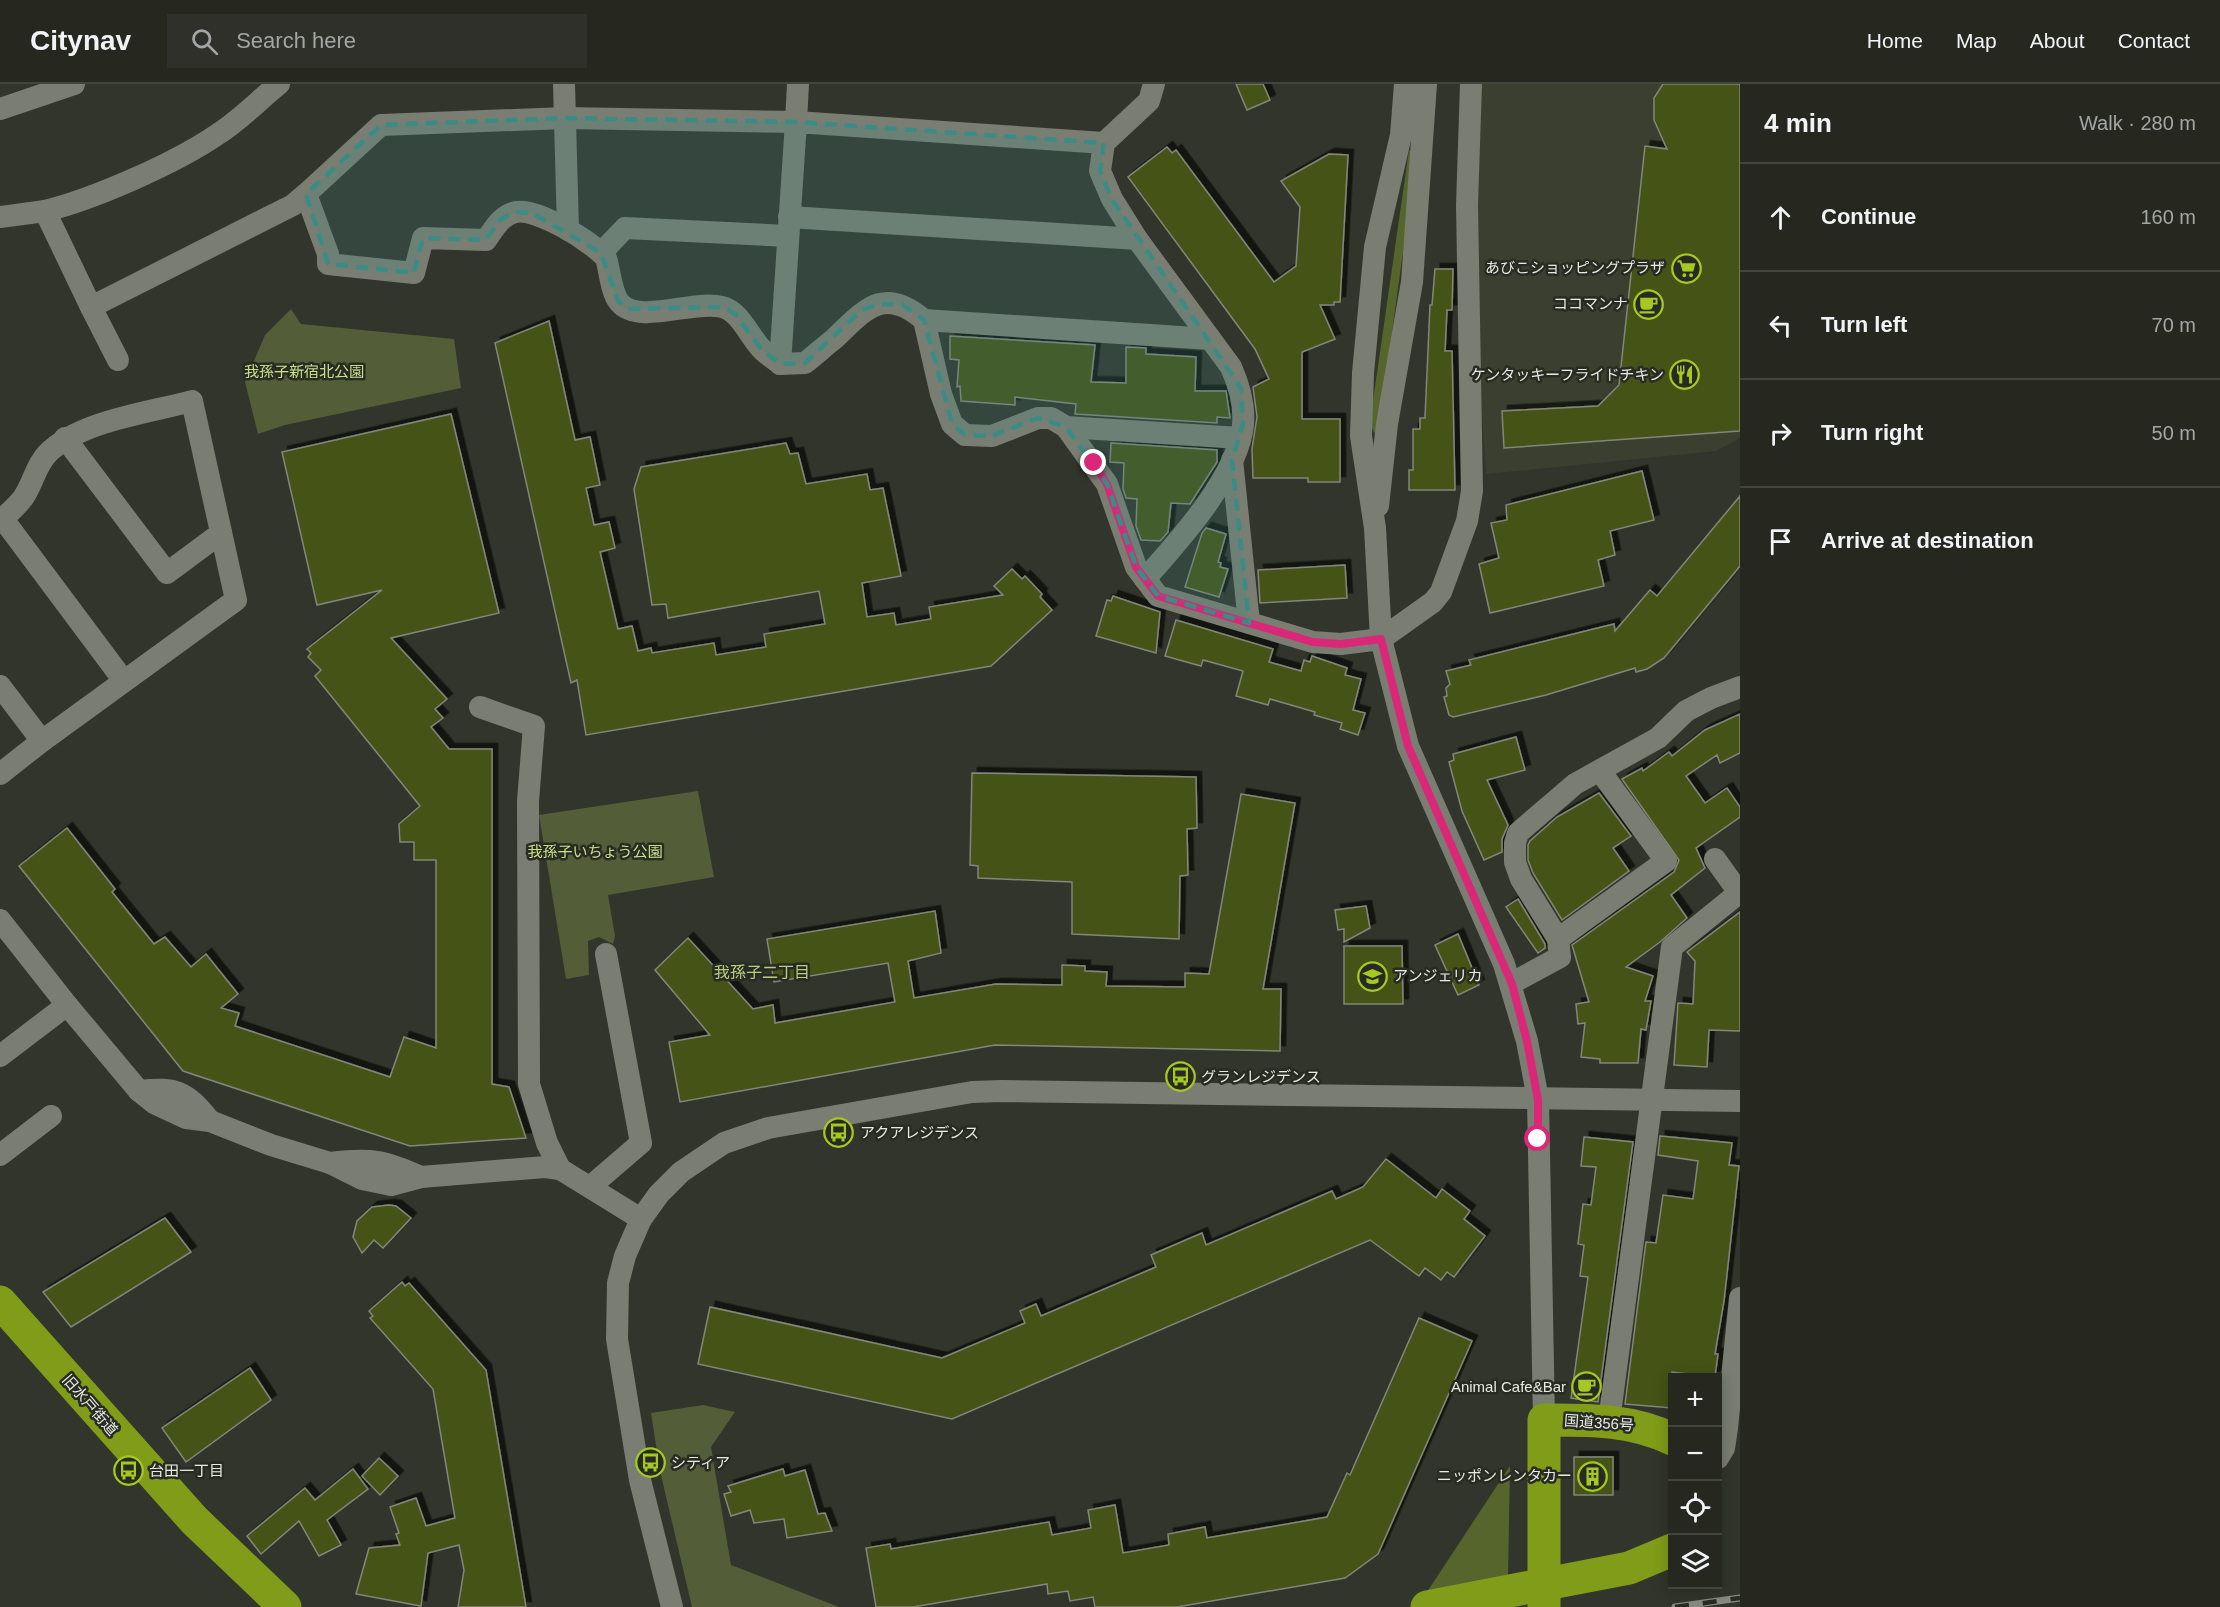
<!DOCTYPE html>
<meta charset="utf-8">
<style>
body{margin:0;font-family:Arial,"Noto Sans JP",sans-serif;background:#2e3029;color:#f1f3f6}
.controls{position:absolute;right:18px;bottom:18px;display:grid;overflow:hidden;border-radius:0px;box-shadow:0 3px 15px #0003}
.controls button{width:54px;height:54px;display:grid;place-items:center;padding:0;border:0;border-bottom:2px solid #42443e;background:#262820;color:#f1f3f6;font:30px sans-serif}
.stop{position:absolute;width:18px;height:18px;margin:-14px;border:4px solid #db2777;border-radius:50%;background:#fff}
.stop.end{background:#db2777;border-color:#fff;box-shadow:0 2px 6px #0008}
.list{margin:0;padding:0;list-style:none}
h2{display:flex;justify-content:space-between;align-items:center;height:78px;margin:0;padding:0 24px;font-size:26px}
h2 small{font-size:20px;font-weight:400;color:#a4a6a5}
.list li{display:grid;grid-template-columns:39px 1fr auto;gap:18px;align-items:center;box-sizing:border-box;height:108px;padding:0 24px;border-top:2px solid #42443e}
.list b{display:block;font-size:22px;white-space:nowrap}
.list em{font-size:20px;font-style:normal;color:#a4a6a5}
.icon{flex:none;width:33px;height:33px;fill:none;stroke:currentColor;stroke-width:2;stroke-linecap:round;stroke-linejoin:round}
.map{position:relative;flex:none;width:1740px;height:1523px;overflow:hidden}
header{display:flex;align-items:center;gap:36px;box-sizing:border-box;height:84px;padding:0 30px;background:#262820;border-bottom:2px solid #42443e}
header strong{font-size:28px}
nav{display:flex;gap:33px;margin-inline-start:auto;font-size:21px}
.search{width:420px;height:54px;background:#2e3029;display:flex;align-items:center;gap:15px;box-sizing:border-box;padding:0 21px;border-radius:0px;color:#a4a6a5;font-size:22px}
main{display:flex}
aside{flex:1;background:#262820}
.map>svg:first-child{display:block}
.built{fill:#3b3f30}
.green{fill:#535d37}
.forest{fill:#56652b}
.building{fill:#445216;stroke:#83867b;stroke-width:1.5;filter:url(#shadow)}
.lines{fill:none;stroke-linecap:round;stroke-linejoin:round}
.minor{stroke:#7a7d72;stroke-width:22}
.highway{stroke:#819c18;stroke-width:33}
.rail-casing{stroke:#878a82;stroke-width:7}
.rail{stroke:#282b22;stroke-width:4.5;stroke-dasharray:14;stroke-linecap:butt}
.route{stroke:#db2777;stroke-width:8}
.marked{fill:#3a8d85;fill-opacity:0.2;stroke:#3a8d85;stroke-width:4.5;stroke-dasharray:12 8;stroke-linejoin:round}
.labels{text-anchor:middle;stroke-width:5;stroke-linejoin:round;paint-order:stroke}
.poi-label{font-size:15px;fill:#e7eae3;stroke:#282b22;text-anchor:end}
.park-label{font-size:15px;fill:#c9e18a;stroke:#282b22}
.street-label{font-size:15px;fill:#e7eae3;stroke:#282b22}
.neighbourhood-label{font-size:16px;fill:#b7cd83;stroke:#282b22}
</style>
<header>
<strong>Citynav</strong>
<div class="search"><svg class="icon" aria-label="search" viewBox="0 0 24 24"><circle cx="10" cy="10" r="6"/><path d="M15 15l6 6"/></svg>Search here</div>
<nav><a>Home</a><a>Map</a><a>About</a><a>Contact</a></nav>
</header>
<main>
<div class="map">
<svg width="1740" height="1523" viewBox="0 0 1740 1523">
<defs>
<filter id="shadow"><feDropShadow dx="5.5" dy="-5.5" stdDeviation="0" flood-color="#0009"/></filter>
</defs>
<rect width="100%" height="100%" fill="#32352b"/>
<path class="built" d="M1478,0H1740V354L1716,367L1486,390L1478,276Z"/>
<g class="green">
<path d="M291,225L301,240L454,255L461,304L285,341L258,350L245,298L265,251Z"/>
<path d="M698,707L714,793L608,811L615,852L613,860L599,853L588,857L589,891L566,895L539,731Z"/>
<path d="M703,1321L735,1328L711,1363L731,1481L839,1523H692L660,1387L651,1329Z"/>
</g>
<g class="forest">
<path d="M1409,66L1412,70L1409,124L1379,343L1374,349L1370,338Z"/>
<path d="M1510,1382L1508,1493L1425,1511Z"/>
</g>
<g class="building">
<path d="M1236,0H1263L1270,16L1247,26Z"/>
<path d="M1663,0H1740V347L1504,364L1502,327L1598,322L1619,301L1645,62L1667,65L1654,36V14Z"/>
<path d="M1167,63L1172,69L1176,66L1274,198L1296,182L1300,123L1281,97L1329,70L1348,71L1340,218H1334V221H1320L1335,255L1302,268V335H1340V398H1308V394H1253L1252,365L1257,333L1253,303L1269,295L1255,265L1128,93Z"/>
<path d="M1435,185H1453L1452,226H1447L1445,267H1452L1455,406H1409V386H1413V345H1420V334H1425L1430,221H1432Z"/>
<path d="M549,237L575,356L590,353L600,401L586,404L594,441L609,438L615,464L600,468L618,545L632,542L638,567L651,564L652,569L714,559L716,571L766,563L764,550L825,540L819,507L668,534L666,520L652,521L634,405L641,383L786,359L790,370L798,369L806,400L867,390L870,406L883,404L901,492L862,499L867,533L894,529L896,541L931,535L929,523L1003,511L994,502L1012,485L1022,495L1025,492L1042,510L1040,513L1052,526L991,582L586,651L577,596L571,599L495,259Z"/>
<path d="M950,252L1095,261L1091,298L1126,299V263L1146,264V270L1196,273L1195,307H1226L1230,334L1217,333V339L1075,330L1076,320L1015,313V321L961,317L960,302L957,303L959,276L950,275Z"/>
<path d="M451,330L499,529L391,554L447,615L435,625L443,634L431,643L449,665H492V1000L509,1003L526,1054L410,1062L183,987L19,782L67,744L115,805L112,808L154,860L165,853L191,883L206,870L238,910L221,924L239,929L235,942L390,993L404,953L436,964V776H414V758H400L399,740L420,722L315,592L321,586L308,573L311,569L307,565L382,506L317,521L282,368Z"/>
<path d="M1111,359L1217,366V378L1190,420L1171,419L1168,448L1160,457L1141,456L1136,442L1137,415L1126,414L1123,405L1124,379L1110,378Z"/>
<path d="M1642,387L1654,436L1610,447L1615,471L1598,476L1604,502L1490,529L1479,480L1499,474L1491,439L1507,436L1506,421Z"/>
<path d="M1740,412V482L1664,574L1647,585L1636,588L1635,584L1546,611L1453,633L1449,631L1444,613L1447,612L1446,604L1450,600L1446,587L1471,581L1469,576L1614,540L1615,547L1650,506L1657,512Z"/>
<path d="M1206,444L1226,450L1218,478L1221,479L1220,483L1228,485L1219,513L1185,503L1202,449Z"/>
<path d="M1345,481L1347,514L1260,519L1258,486Z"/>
<path d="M1113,512L1160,528L1156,569L1096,552L1107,516L1111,517Z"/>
<path d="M1176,536L1273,565L1269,578L1301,587L1304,576L1310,578L1312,572L1347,584L1345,591L1361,595L1353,626L1365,629L1358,651L1340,645L1342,639L1314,631L1315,628L1270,615L1268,621L1236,612L1243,587L1203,576L1201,582L1165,572Z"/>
<path d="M1740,630V669L1720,679L1717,671L1686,692L1705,719L1727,704L1740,723V733L1696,764L1705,784L1671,811L1687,834L1660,858L1626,883L1653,892L1645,917H1651L1646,946L1641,945L1638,979H1600V975L1581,973L1585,939L1578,940L1576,920L1589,918L1572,861L1674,788L1679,776L1622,695L1642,684L1643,687L1669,668L1672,672L1705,646Z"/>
<path d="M1516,653L1525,686L1487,696L1508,741L1502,755V768L1484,776L1462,727L1449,678L1454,676L1453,670Z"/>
<path d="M972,689L1196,693L1197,744L1187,745L1188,791L1180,792L1179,855L1072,850V798L978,794V782L970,781Z"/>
<path d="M1599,709L1631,752L1613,764L1629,787L1562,836L1533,789L1528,776V761L1530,757L1557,733Z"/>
<path d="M1241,710L1295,719L1263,905H1281L1280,967L995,961L680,1018L669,958L710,951L655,886L688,854L753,925L773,921L775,939L895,918L888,879L774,898L767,855L935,827L941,869L908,877L914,914L996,900L1062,901V881L1085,882V887L1107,888L1106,902L1185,903V889L1209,890Z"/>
<path d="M1518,815L1545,860V864L1538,869L1506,823Z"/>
<path d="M1366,822L1370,844L1344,858V845L1338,846L1335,826Z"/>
<path d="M1740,828V947L1709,946L1707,983L1674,981L1678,919L1693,920L1695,877L1687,868Z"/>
<path d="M1458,850L1479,901L1458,911L1435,861Z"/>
<path d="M1344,862H1402L1403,920H1344Z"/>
<path d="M1660,1052L1732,1059L1729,1081L1739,1082L1724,1217L1715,1270H1718L1715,1293L1672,1288V1324L1625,1320L1646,1158L1656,1159L1663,1111L1693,1115L1698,1077L1658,1071Z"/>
<path d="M1584,1053L1633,1058L1598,1318L1571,1314L1588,1193L1580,1192L1584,1161L1578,1160L1583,1120L1591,1121L1596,1083L1581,1082Z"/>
<path d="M1386,1075L1436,1114L1442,1105L1470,1127L1464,1135L1485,1152L1454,1193L1447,1188L1441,1196L1425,1184L1419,1192L1370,1156L952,1335L698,1280L710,1223L942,1274L1025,1239L1020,1227L1036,1220L1041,1232L1156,1183L1151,1171L1202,1149L1206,1161L1332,1107L1336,1115L1363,1103Z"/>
<path d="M389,1121L396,1122L411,1134L383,1164L374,1156L362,1169L353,1153L357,1137L372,1123Z"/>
<path d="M165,1134L191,1168L71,1243L43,1208Z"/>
<path d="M402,1198L405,1202L409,1199L486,1286L526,1523H458L464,1486L459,1461L428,1469L421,1522L356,1510L369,1464L400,1461L396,1450L399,1449L390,1423L416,1414L426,1442L455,1434L433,1305L370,1234L373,1232L369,1227Z"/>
<path d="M1419,1234L1472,1257L1378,1470L1345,1494L1177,1523H1095L1093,1513L1070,1517L1068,1507L1048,1510L1047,1500L913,1523H876L866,1464L890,1460L891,1465L1049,1438L1052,1451L1091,1444L1088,1426L1115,1421L1123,1469L1169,1461L1168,1450L1205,1443L1207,1454L1327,1433L1347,1389L1350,1391Z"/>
<path d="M250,1284L271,1316L186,1378L162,1344Z"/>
<rect x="1574" y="1373" width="39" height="38"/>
<path d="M379,1374L398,1392L380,1411L362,1392Z"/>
<path d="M353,1385L368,1405L327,1436L341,1461L319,1472L299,1437L261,1470L247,1452L305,1404L315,1416Z"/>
<path d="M783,1385L785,1392L805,1386L818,1430L825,1429L832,1447L787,1454L784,1435L754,1439L750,1426L731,1432L724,1410L731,1408L728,1402Z"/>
</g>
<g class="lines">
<g class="minor">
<path d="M564,0L568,146"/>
<path d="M1405,0L1401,51L1375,163L1363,289L1361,352L1375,444L1381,555L1408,662L1504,880L1527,957L1538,1015L1544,1336"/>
<path d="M0,25L74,0"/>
<path d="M306,110L381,41L565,34L796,38L798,0"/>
<path d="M45,127C94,115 176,79 218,50C240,36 259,16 279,0"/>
<path d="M0,133L45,127L91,223L293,121L306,110L328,170V180L414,189L423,154L486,156C494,145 501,131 516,128C538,124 592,158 606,174C610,187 611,208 619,218C638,242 695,215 722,223C739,227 748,249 759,262C764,269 773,274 780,280L805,279C815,271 824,263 834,255C865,226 883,201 924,236L941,310L952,340L965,351L992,352L1038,334H1051L1066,343L1107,400L1136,483L1158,512L1313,558L1341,560L1381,555L1433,518L1441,508L1467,437L1472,407L1467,121L1471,0"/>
<path d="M789,133L1137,155"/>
<path d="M601,169L625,144L788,152"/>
<path d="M91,223L118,276"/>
<path d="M924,236L1210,255"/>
<path d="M780,280L796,38L1104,59"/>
<path d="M1066,343L1240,354"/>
<path d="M65,354L167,489L221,449"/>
<path d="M1232,376L1249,539"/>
<path d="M1378,422L1387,340L1412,198L1426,0"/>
<path d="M3,435L124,597"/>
<path d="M0,437C8,430 17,422 23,414C33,400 35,383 47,370C79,337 148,329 192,317L236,516L42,657L0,690"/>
<path d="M1145,495C1178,458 1238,392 1243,341C1245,320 1239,301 1231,283L1137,155L1112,115L1100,87L1104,59L1149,17L1154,0"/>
<path d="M0,602L42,657"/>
<path d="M480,623L534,642L528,717L529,1000L547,1059L560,1085"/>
<path d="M1715,775L1733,800L1740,803"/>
<path d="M0,836L67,921"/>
<path d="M1558,855L1666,777L1600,687"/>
<path d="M1512,899L1560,873L1558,855L1521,795L1515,778V759L1518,749L1575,700L1658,654L1686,627L1711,614L1740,603"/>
<path d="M0,972L67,921L139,1007L154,1019L186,1034L210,1037L271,1061L330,1079L362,1095L391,1101L421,1093L545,1083L560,1085L641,1135"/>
<path d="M139,1007C177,1003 186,1007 210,1037"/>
<path d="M0,1071L51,1032"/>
<path d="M330,1079C370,1074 384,1076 421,1093"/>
<path d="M591,1102L641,1059L606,870"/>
<path d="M1609,1337L1672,863L1740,808"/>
<path d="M1718,1374L1724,1364L1727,1344L1740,1214"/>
<path d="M672,1523L640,1396L617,1255L618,1199L625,1172L641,1135L659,1110L681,1088L724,1059L768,1044L972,1008L1002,1007L1740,1017"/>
</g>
<g class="highway">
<path d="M0,1218L194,1436L285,1523"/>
<path d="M1427,1523L1629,1484L1672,1466"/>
<path d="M1544,1523V1336C1589,1336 1631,1335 1672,1355"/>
</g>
<defs>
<path id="rail" d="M1675,1523L1740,1514"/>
</defs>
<use href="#rail" class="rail-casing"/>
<use href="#rail" class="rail"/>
</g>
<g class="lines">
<path class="route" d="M1094,379L1107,400L1136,483L1158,512L1313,558L1341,560L1381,555L1408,662L1512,900L1527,957L1538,1016V1055"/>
</g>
<path class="marked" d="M565,34L796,38L1104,59L1100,87L1112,115L1241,304L1243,340L1232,376L1249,539L1158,512L1136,483L1107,400L1066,343L1038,334L992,352L965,351L952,340L924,236L903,221L880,220L862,226L805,279L780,280L761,265L735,230L723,223L627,225L618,217L601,169L532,129L516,128L501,135L486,156L423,154L414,189L328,180L306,110L381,41Z"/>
<defs>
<symbol id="supermarket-ring" viewBox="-11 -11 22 22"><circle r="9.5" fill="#282b22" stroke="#a6c822" stroke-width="1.5"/><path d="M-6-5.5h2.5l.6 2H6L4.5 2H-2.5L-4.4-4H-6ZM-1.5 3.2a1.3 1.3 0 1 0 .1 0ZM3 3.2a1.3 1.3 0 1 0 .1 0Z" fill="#a6c822"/></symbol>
<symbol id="cafe-ring" viewBox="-11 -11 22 22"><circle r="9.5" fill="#282b22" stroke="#a6c822" stroke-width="1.5"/><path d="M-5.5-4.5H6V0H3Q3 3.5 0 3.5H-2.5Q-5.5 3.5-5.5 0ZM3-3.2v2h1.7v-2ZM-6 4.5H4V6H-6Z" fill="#a6c822"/></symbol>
<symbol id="restaurant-ring" viewBox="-11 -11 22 22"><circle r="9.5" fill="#282b22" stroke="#a6c822" stroke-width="1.5"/><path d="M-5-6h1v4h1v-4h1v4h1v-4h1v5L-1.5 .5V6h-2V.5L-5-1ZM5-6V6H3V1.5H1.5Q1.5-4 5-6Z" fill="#a6c822"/></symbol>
<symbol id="school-ring" viewBox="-11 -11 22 22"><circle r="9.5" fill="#282b22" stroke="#a6c822" stroke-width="1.5"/><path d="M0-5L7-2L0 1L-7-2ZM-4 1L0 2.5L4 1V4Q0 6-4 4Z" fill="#a6c822"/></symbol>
<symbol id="bus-ring" viewBox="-11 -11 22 22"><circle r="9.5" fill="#282b22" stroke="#a6c822" stroke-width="1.5"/><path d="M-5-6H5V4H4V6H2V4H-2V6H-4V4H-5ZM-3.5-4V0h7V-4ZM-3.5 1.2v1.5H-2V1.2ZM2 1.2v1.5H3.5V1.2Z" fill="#a6c822"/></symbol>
<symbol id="building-ring" viewBox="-11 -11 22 22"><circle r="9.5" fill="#282b22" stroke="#a6c822" stroke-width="1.5"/><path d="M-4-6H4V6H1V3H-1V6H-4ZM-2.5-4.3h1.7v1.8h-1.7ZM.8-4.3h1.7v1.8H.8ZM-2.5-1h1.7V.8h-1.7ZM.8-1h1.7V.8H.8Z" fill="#a6c822"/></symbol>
</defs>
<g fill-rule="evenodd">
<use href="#supermarket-ring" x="1670" y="168" width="33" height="33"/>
<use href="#cafe-ring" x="1632" y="204" width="33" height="33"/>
<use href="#restaurant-ring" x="1668" y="274" width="33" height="33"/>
<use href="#school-ring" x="1356" y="876" width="33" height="33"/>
<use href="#bus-ring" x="1164" y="976" width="33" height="33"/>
<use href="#bus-ring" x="822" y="1032" width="33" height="33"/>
<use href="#cafe-ring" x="1570" y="1286" width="33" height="33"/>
<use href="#bus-ring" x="634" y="1362" width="33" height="33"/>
<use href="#bus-ring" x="112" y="1370" width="33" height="33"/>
<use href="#building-ring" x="1576" y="1376" width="33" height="33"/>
</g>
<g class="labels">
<g class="poi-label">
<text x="1665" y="189">あびこショッピングプラザ</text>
<text x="1628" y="225">ココマンナ</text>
<text x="1664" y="296">ケンタッキーフライドチキン</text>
<text x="1393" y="897" text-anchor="start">アンジェリカ</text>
<text x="1201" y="998" text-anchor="start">グランレジデンス</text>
<text x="860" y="1054" text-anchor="start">アクアレジデンス</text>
<text x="1566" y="1308">Animal Cafe&amp;Bar</text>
<text x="671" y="1384" text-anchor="start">シティア</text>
<text x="149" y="1392" text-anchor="start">台田一丁目</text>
<text x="1572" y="1397">ニッポンレンタカー</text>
</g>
<g class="park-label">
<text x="304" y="293">我孫子新宿北公園</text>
<text x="595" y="773">我孫子いちょう公園</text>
</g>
<g class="street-label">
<text transform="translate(90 1321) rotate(49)" y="5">旧水戸街道</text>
<text transform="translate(1599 1339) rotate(4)" y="5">国道356号</text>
</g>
<g class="neighbourhood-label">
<text x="762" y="894">我孫子二丁目</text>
</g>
</g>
</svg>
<div class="controls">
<button>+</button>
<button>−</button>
<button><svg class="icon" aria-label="locate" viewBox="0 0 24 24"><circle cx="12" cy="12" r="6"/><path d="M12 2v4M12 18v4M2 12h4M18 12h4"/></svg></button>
<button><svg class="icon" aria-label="layers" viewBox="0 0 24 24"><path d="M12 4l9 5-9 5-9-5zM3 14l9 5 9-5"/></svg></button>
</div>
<div class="stop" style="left:1538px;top:1055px"></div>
<div class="stop end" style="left:1094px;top:379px"></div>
</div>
<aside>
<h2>4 min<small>Walk · 280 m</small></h2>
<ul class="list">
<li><svg class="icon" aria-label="ahead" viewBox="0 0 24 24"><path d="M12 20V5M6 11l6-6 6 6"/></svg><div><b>Continue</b></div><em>160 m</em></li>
<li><svg class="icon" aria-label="left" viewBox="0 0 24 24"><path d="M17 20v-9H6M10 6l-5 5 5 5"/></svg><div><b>Turn left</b></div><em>70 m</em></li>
<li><svg class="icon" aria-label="right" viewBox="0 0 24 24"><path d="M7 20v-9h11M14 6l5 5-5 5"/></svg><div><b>Turn right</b></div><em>50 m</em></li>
<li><svg class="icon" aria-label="arrive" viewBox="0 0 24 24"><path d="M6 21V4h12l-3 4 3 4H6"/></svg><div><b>Arrive at destination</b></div></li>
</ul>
</aside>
</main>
